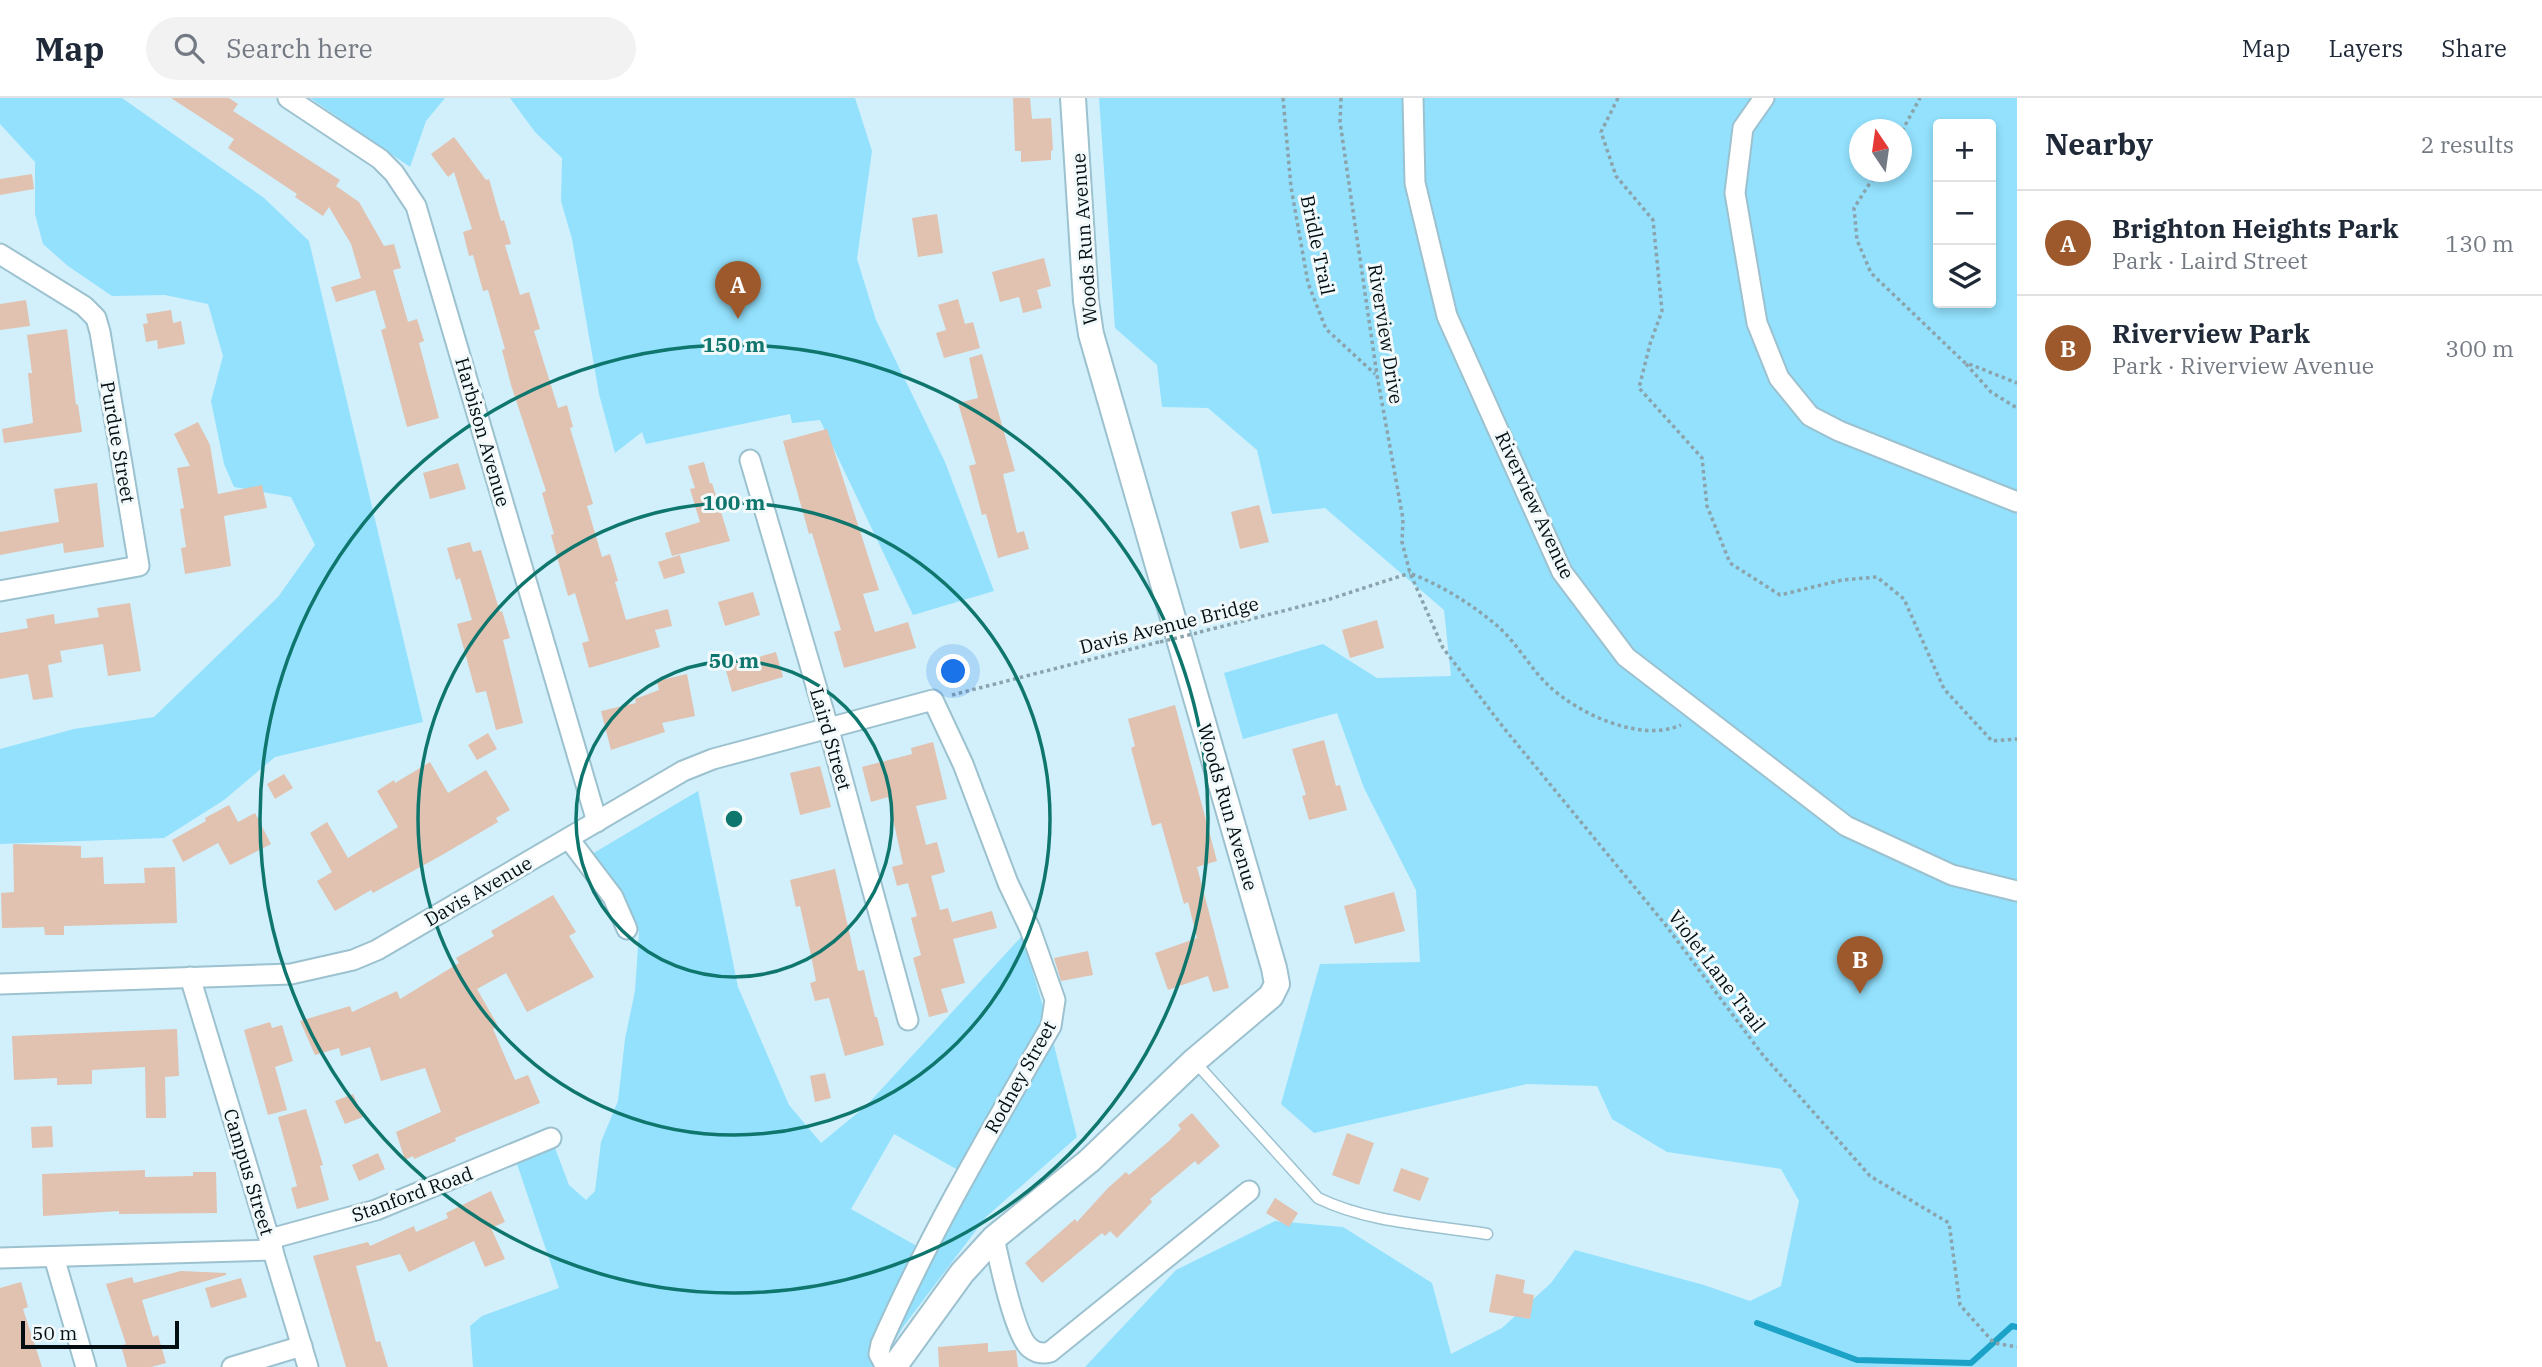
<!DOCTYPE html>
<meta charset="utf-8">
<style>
body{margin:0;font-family:"IBM Plex Serif",serif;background:#f2f2f3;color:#1f2937}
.controls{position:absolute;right:21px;top:21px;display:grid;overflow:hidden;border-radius:7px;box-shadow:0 4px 10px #0003}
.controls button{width:63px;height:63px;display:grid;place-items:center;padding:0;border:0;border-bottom:2px solid #e0e1e3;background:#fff;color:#1f2937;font:35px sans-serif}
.compass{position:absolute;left:1849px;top:21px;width:63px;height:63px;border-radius:50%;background:#fff;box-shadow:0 4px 10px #0003;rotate:347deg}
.scale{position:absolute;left:21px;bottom:18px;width:158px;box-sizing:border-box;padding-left:7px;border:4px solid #030e13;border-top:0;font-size:19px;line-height:24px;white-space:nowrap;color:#030e13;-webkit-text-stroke:5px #f1f9fb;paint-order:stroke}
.you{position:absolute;left:954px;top:574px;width:24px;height:24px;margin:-18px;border:5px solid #fff;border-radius:50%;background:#1a73e8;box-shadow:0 0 0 10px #1a73e833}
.badge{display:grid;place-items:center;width:46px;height:46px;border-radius:50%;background:#9d582c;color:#fff;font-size:23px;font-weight:700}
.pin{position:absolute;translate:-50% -58px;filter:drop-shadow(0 2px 4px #0008)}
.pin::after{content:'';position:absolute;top:37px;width:24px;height:21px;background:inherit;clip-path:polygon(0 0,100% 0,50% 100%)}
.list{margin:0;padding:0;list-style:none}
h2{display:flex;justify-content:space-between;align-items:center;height:91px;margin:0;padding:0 28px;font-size:30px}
h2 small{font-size:23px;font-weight:400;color:#747a83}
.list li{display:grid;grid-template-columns:46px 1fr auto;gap:21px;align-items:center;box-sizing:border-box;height:105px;padding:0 28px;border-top:2px solid #e0e1e3}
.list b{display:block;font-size:26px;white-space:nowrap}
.list p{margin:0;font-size:23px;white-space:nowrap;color:#747a83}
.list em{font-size:23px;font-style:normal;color:#747a83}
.icon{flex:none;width:38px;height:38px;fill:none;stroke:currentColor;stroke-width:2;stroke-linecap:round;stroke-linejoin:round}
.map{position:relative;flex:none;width:2017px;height:1269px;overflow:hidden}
header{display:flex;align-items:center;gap:42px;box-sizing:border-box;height:98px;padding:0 35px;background:#fff;border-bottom:2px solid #e0e1e3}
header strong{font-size:33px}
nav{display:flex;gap:38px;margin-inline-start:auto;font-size:24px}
.search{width:490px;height:63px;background:#f2f2f3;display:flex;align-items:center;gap:18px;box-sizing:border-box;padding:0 24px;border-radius:38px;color:#747a83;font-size:26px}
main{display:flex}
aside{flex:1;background:#fff}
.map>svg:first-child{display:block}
.green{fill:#93e1fd;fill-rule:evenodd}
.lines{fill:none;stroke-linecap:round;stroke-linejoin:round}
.stream{stroke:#1ca2c6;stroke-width:6}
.building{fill:#e1c1af}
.service-casing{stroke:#9cc1cf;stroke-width:13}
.minor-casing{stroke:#9cc1cf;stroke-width:23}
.tertiary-casing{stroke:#9cc1cf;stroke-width:28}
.path{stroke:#8ba3ac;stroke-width:3.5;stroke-dasharray:3.5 3.5;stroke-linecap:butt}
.service{stroke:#fff;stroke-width:10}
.minor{stroke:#fff;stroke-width:19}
.tertiary{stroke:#fff;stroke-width:24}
.path-bridge{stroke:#8ba3ac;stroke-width:3.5;stroke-dasharray:3.5 3.5;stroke-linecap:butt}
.ring{fill:none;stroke:#0f766e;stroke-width:3.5}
.labels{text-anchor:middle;stroke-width:6;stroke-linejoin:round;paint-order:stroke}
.street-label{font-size:19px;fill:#030e13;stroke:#f1f9fb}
.centre{fill:#0f766e;stroke:#f1f9fb;stroke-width:3.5}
.ring-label{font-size:21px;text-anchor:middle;font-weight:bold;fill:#0f766e;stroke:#f1f9fb;stroke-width:6;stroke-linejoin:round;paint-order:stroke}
</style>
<header>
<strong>Map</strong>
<div class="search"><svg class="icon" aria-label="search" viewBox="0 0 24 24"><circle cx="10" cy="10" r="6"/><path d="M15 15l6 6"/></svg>Search here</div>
<nav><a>Map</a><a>Layers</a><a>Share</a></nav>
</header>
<main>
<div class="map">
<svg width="2017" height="1269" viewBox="0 0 2017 1269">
<rect width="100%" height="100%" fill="#d1f0fb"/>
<g class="green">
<path d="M0,0H122L264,100L309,143L423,624L275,659L224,702L164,740L0,746V651L74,631L154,619L278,499L315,447L291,399L234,389L224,366L211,303L223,258L208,206L165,197L112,198L68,168L43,146L35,116V64L0,26Z"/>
<path d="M310,0H445L426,23L410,69Z"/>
<path d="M510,0H855L872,53L857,161L876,222L945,364L994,493L913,517L820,322L792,325L790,316L646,346L642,334L615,355L599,296L572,141L561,103L562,60L535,34Z"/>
<path d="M1099,0H2017V1269H1085L1176,1172L1275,1123L1343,1129L1432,1185L1451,1256L1502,1230L1551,1185L1575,1152L1704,1187L1750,1203L1781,1188L1799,1103L1781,1071L1667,1054L1612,1021L1597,988L1527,986L1314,1035L1281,1006L1320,866L1420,864L1416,792L1364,690L1337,615L1243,641L1224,575L1323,546L1377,580L1451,578L1444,512L1325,410L1272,416L1257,352L1208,310L1162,309L1157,267L1115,230ZM1938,26H1991V205H1938ZM1860,32H1902V74H1860Z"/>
<path d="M698,693L738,889L789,1007L821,1045L866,1008L1022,838L1051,935L1077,1039L986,1119L903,1229L879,1269H473L470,1228L482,1218L559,1190L517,1066L555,1050L569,1087L586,1102L595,1093L601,1044L618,1003L625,941L635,893L639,834L615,786L592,756ZM894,1036L965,1076L924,1152L851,1111Z"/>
</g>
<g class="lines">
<path class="stream" d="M1757,1225L1857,1262L1971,1265L2012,1228L2017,1229"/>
</g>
<g class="building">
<path d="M171,0H229L238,6L233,13L340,82L336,88L359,104L384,148L394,146L401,170L393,172L408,224L417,221L424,243L419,245L439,320L407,329L386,250L381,232L386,230L375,192L336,204L331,189L361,180L351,146L329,109L323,118L295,99L297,96L228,50L234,41Z"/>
<path d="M1013,0H1030L1032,21L1051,20L1053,52L1051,53V62L1021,64V53H1015Z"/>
<path d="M454,39L486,82L489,81L501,123L504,122L511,146L505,147L520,197L529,194L540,231L534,233L558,310L567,307L573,329L570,330L593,406L587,408L602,459L610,456L618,483L615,484L626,522L668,511L672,528L655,532L660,549L589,570L582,545L589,543L575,495L568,498L551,437L554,436L542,395L546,393L511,287L502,252L505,251L488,192L483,193L473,157L469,158L463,134L472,131L454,74L448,79L431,56Z"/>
<path d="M32,76L34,91L0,97V81Z"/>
<path d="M937,116L943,155L918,159L912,120Z"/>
<path d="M1044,160L1051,188L1037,192L1042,210L1023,215L1019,199L1000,204L992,174Z"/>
<path d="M958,201L965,226L973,224L980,250L944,260L936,235L946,232L938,207Z"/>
<path d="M26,202L30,228L0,232V206Z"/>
<path d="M171,212L173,225L181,223L185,246L158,251L157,242L146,244L143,226L148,225L146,216Z"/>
<path d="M67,231L76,307L78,306L82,334L4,345L2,331L33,325L28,275H32L27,237Z"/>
<path d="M982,256L1015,373L1003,376L1017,435L1024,433L1029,451L998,460L986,416L982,417L969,368L976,366L958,305L978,300L969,260Z"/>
<path d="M198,324L210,347L218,396L262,387L267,410L224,418L231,468L185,476L181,450L186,449L180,411L184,410L177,370L190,368L174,336Z"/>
<path d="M827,331L879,492L863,496L875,534L908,524L916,550L844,570L834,534L841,532L812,435L809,436L783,343Z"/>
<path d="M704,364L710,386L712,385L730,443L672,458L665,435L700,424L690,391L695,390L688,368Z"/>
<path d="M458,365L466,391L430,401L423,375Z"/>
<path d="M97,385L104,449L64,455L63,445L0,457V434L59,424L54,391Z"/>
<path d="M1259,407L1269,444L1240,451L1231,414Z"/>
<path d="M470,444L473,454L481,452L500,514L502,513L510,540L503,542L523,625L496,632L486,593L476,595L457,526L472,522L460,480L456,482L447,450Z"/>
<path d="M680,457L685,475L664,481L658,464Z"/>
<path d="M753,494L760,517L725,528L718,504Z"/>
<path d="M130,505L141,573L108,578L103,546L60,553L62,564L48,567L53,599L33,602L28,576L0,581V535L28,530L26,521L54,516L55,526L99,519L97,510Z"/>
<path d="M1377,522L1384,550L1350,560L1342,532Z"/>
<path d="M776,554L783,579L732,594L725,569Z"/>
<path d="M687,576L695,618L662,625L665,634L611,652L601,613L636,605L635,601L659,592L657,583Z"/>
<path d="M1175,607L1217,763L1197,769L1229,890L1213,894L1208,878L1168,892L1155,855L1197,840L1188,804L1184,806L1161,725L1152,728L1131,650L1135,648L1128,621Z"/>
<path d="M488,635L497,651L477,662L468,647Z"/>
<path d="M1324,642L1336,688L1340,687L1347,712L1309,722L1302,698L1306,697L1292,651Z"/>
<path d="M933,644L947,701L916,708L926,747L937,744L945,774L931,778L940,812L948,810L952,824L992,813L997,830L953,841L965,885L941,891L948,914L929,919L913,860L921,857L911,820L917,818L908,785L897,788L892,769L903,766L888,699L871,704L862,669L912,656L911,650Z"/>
<path d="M430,664L448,695L486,672L510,712L496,720L498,724L442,757L373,795L371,792L335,813L317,783L332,774L310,735L327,724L348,760L398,729L377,693L394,682L395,685Z"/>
<path d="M820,668L831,709L800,717L790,675Z"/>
<path d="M284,676L293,690L275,701L267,686Z"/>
<path d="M229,707L238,724L255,715L271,746L230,767L218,745L183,764L172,742L206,723L205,720Z"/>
<path d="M13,746L81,748V760L103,759L104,786L145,785L144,770L175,769L177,825L64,828V837H45L44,829L2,830L1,795L14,794Z"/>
<path d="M835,771L858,873L864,872L875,919H877L884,947L845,958L829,900L815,903L810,885L816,883L811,857L800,808L796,809L790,782Z"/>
<path d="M1394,794L1405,833L1355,846L1344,808Z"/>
<path d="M553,797L576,834L569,838L594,879L527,914L506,875L477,891L498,928L493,931L515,982L528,977L540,1005L455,1040L456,1043L414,1061L413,1058L405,1062L396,1034L441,1014L425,970L381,983L370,949L341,958L339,950L315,957L300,923L350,908L352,914L397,893L400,901L459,865L456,860L494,838L491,833Z"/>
<path d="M1088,853L1093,877L1061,883L1054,860Z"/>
<path d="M270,924L272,930L282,927L293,963L275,969L287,1012L268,1017L244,932Z"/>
<path d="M177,931L179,978L165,979L166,1020H146L145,969L92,972V986L57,987V980L14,982L12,938Z"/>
<path d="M825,975L831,1000L815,1004L810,978Z"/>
<path d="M353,996L363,1019L345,1026L335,1003Z"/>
<path d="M306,1011L323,1067L320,1068L329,1102L297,1111L291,1090L297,1088L278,1019Z"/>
<path d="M1192,1015L1220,1048L1198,1067L1195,1063L1150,1101L1152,1104L1117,1140L1110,1133L1105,1138L1102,1135L1042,1185L1025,1165L1075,1121L1077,1124L1108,1090L1126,1074L1129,1077L1169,1043L1181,1031L1178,1027Z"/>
<path d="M52,1028L53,1049L32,1050L31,1029Z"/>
<path d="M1347,1035L1374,1045L1359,1087L1332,1077Z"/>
<path d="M378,1055L385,1071L359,1083L352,1067Z"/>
<path d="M1401,1070L1429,1080L1420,1103L1393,1093Z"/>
<path d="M145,1072V1079L193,1078V1074H216L217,1115L119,1116V1113L43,1118L42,1076Z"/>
<path d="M491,1093L505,1124L491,1130L505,1161L485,1169L474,1143L409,1174L400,1156L356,1168L376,1244L380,1243L388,1269H346L313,1158L368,1144L370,1148L414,1128L416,1134L448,1120L446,1115Z"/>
<path d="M1275,1100L1298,1115L1289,1129L1266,1115Z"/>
<path d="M181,1173L226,1175V1177L142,1202L153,1239L158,1237L166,1265L151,1269H127L121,1248L126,1246L106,1186L132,1179L134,1185Z"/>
<path d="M1496,1176L1525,1182L1523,1195L1534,1197L1530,1221L1489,1214Z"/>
<path d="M241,1180L247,1199L211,1210L205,1190Z"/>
<path d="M21,1184L28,1209L23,1211L42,1269H0V1190Z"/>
<path d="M988,1245V1254L1016,1252L1018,1269H939L938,1249Z"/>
</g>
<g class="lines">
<defs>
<path id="service" d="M1195,964L1318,1100C1369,1125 1431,1127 1487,1136"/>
<g id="minor">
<path d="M288,0L380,61L394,75L416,108L597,724"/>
<path d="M1413,0L1415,85L1447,218L1562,474L1626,559L1846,728L1952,777L2017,793"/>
<path d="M1764,0L1743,30L1735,95L1757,225L1779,280L1810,318L1839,333L2017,404"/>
<path d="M0,156L84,208L96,220L100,234L139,468L0,493"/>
<path d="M750,362L829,632L908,922"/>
<path d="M569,741L613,799L627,831"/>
<path d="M190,879L308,1269"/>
<path d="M0,886L291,876L353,862L377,852L683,673L713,661L933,602L963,666L1008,785L1030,831L1055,902L1051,928C991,1032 930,1135 881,1246L879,1256L886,1269"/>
<path d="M994,1140C999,1162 1015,1239 1030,1250C1036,1255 1043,1256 1050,1254L1249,1093"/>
<path d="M270,1141L376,1112L551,1040"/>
<path d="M54,1159L86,1269"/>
<path d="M0,1160L273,1152"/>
<path d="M232,1269L302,1248"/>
</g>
<path id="tertiary" d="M894,1269L962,1175L994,1140L1089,1063L1194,963L1271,898L1277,886L1274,870L1091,236L1086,203L1073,0"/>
</defs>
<use href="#service" class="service-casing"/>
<use href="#minor" class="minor-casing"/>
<use href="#tertiary" class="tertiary-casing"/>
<g class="path">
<path d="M1283,0L1291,89L1308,185L1326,231L1375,276"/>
<path d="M1341,0L1340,24L1377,277L1403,421L1402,444L1410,475L1443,550L1503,629L1664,825L1762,956L1870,1078L1949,1125L1960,1207L1994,1245L2017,1249"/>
<path d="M1618,0L1601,34L1616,78L1653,122L1662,213L1650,246L1639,290L1702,360L1707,408L1730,465L1780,497L1842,482L1877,479L1904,501L1944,591L1992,643L2017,641"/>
<path d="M1902,33L1920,0"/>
<path d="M1877,74L1854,110L1857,142L1871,175L1964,264L2017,285"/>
<path d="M1966,266L1991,294L2017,310"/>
<path d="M1412,476C1442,488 1470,505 1495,526C1516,543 1529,569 1548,587C1578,616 1641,645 1681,627"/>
<path d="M1200,534L1330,501L1410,475"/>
<path d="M952,597L1159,544"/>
</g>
<use href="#service" class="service"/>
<use href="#minor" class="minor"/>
<use href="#tertiary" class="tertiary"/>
<path class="path-bridge" d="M1160,544L1197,535"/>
</g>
<g class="ring">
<circle cx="734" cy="721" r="158"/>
<circle cx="734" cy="721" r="316"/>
<circle cx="734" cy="721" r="474"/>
</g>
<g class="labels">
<g class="street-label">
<text transform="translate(1084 141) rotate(-94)" y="7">Woods Run Avenue</text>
<text transform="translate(1318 147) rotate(78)" y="7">Bridle Trail</text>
<text transform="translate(1386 236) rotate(81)" y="7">Riverview Drive</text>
<text transform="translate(483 334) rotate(74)" y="7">Harbison Avenue</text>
<text transform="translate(118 344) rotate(80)" y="7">Purdue Street</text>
<text transform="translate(1535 407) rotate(65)" y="7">Riverview Avenue</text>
<text transform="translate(1169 527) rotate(-14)" y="7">Davis Avenue Bridge</text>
<text transform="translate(831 641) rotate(74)" y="7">Laird Street</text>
<text transform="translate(1228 709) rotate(74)" y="7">Woods Run Avenue</text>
<text transform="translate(478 793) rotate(-30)" y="7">Davis Avenue</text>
<text transform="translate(1717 873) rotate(53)" y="7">Violet Lane Trail</text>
<text transform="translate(1020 979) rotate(-61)" y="7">Rodney Street</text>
<text transform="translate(249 1074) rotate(73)" y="7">Campus Street</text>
<text transform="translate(412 1096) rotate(-20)" y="7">Stanford Road</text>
</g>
</g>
<circle cx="734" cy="721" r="10" class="centre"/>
<g class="ring-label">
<text x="734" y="254">150 m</text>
<text x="734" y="412">100 m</text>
<text x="734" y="570">50 m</text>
</g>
</svg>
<div class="controls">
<button>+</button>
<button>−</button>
<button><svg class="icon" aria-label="layers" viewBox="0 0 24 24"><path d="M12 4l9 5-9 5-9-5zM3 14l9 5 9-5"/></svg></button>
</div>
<svg class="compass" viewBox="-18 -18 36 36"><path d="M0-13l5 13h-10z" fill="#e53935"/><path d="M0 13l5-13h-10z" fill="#747a83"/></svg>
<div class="scale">50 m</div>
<div class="you"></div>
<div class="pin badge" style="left:738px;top:221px">A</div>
<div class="pin badge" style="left:1860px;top:896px">B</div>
</div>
<aside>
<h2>Nearby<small>2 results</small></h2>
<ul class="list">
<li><span class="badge">A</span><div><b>Brighton Heights Park</b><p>Park · Laird Street</p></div><em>130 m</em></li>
<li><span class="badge">B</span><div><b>Riverview Park</b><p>Park · Riverview Avenue</p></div><em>300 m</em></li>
</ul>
</aside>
</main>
